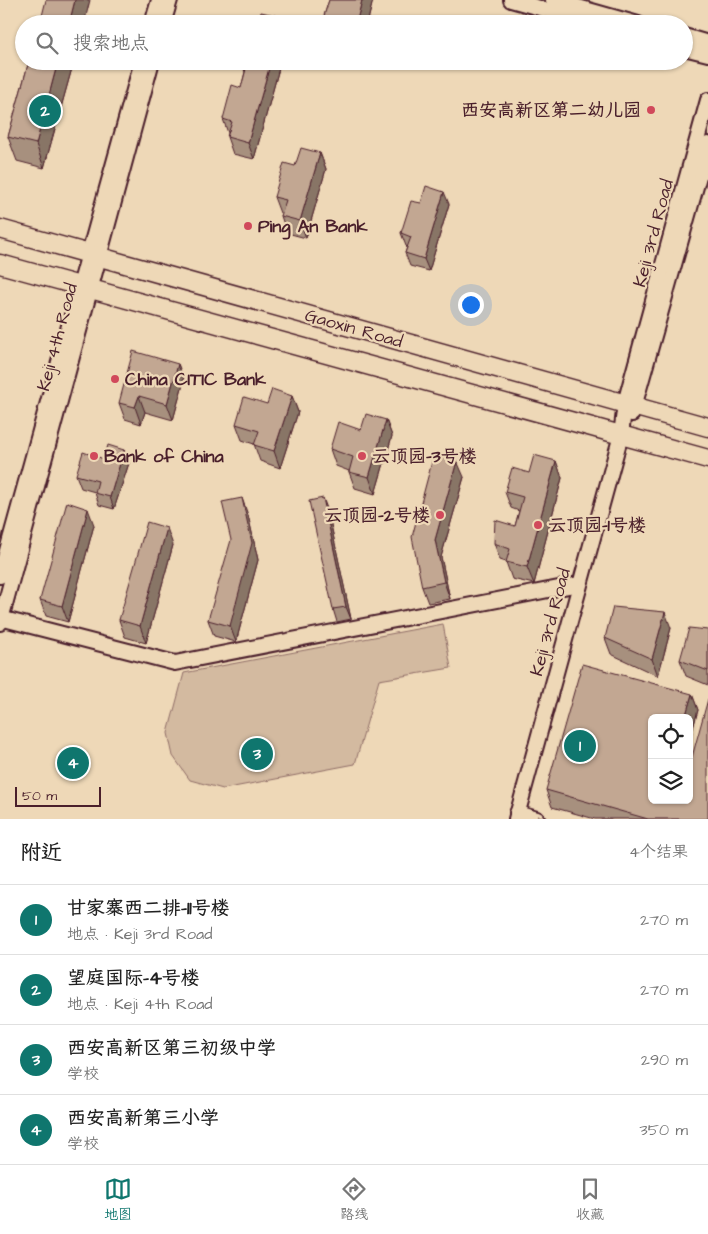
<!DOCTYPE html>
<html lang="zh">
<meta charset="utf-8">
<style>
body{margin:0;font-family:"Architects Daughter","LXGW WenKai TC",sans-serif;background:#f6f6f6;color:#222}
.controls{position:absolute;right:15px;bottom:15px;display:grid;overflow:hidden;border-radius:8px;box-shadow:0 1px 4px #0004}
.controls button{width:45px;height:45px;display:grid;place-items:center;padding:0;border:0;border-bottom:1px solid #e0e0e0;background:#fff;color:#222;font:25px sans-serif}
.scale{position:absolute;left:15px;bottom:12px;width:86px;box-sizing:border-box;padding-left:5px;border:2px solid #4a1f2b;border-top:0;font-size:14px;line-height:18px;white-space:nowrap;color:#4a1f2b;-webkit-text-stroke:4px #eed8b7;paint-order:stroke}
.you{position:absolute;left:470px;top:304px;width:18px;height:18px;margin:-12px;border:4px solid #fff;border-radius:50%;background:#1a73e8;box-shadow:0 0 0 8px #1a73e833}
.badge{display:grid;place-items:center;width:32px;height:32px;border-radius:50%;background:#0f766e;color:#fff;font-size:16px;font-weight:700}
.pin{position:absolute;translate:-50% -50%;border:2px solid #fff;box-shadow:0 1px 5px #0006}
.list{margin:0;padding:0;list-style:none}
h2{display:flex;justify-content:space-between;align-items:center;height:65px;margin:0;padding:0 20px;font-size:21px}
h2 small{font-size:16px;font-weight:400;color:#767676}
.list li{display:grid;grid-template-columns:32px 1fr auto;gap:15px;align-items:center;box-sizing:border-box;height:70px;padding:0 20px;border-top:1px solid #e0e0e0}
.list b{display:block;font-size:19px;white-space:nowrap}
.list p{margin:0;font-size:16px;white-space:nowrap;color:#767676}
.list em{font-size:16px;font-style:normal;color:#767676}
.icon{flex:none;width:28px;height:28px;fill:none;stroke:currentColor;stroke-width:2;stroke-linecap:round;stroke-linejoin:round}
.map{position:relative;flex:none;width:708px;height:819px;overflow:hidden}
.search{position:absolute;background:#fff;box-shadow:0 1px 4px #0004;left:15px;right:15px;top:15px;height:55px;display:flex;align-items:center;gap:12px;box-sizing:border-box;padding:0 18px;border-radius:28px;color:#767676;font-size:19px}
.sheet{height:345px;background:#fff}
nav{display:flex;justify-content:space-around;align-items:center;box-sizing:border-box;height:70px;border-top:1px solid #e0e0e0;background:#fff;font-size:14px;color:#767676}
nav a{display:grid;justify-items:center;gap:2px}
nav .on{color:#0f766e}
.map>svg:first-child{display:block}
.green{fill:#d3baa0;stroke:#8e6c66}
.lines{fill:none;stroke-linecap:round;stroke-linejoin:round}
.minor-casing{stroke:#4a1f2b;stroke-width:18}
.major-casing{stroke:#4a1f2b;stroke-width:21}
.minor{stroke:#eed8b7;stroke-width:14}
.major{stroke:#eed8b7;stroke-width:18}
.wall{fill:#a7907e;stroke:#4a1f2b}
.shaded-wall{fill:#887566;stroke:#4a1f2b}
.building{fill:#c2a792;stroke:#4a1f2b}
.poi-dot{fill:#d1495b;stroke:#eed8b7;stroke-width:2}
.labels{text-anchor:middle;stroke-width:4.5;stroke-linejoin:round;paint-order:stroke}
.poi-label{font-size:18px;font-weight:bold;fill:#4a1f2b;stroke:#eed8b7;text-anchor:start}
.street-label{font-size:18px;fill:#4a1f2b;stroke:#eed8b7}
</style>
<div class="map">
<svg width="708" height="819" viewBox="0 0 708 819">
<rect width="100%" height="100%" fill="#eed8b7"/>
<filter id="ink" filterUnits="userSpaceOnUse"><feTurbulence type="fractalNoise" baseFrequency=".02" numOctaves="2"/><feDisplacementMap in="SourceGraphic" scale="10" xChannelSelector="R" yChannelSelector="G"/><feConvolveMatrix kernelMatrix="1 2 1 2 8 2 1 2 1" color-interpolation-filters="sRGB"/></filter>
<g filter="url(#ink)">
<path class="green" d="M443,624L451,668L379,680L355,764L223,789L190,780L173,756L168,733L184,673Z"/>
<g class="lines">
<defs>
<g id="minor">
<path d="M511,0L597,24"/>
<path d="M553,0L638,24"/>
<path d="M152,24L159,0"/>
<path d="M163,24L170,0"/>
<path d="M684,36L708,43"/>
<path d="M684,48L708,54"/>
<path d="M632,414L708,144"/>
<path d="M0,576L142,61"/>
<path d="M0,618L175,663L579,584"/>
<path d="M0,623L152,61"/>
<path d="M517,813L537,819"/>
<path d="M516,819L621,435L625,403L708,100"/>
</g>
<g id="major">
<path d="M0,229L708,427"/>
<path d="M0,264L708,459"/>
</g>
</defs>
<use href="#minor" class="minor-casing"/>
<use href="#major" class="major-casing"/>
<use href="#minor" class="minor"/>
<use href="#major" class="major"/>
</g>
<g class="wall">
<path d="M329,0H373L367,24H325L323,19Z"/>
<path d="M29,61H74L44,168L17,161L8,137Z"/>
<path d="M241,61H281L254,159L233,154L227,137L228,133L223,119L241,88L245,72Z"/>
<path d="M347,61H357L356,64Z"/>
<path d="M320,153L326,169L306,238L287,233L281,216L282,214L280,213L274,197L295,166Z"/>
<path d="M421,203L449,204L429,271L410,266L405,253L407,247L406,246L401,233Z"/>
<path d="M178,364L184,380L173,420L145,412L141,424L125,419L119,403Z"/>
<path d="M292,396L298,412L280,468L260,461L254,444L242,440L236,424L267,404Z"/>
<path d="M386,420L392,436L375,494L355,488L349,472V471L336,466L330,449L361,430Z"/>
<path d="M124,450L129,463L114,509L99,505L95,493V492L81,488L76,475L104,459Z"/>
<path d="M556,461L562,478L534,584L512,579L506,562L500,560L494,543L515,526L519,511L511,508L505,492L529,473Z"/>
<path d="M464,477L441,557L450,599L428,603L422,587Z"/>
<path d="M328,511L351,619L337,622L333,609Z"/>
<path d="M248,515L258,560L236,642L214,636L208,620Z"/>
<path d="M94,525L68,622L46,616L40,600Z"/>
<path d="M173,545L146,643L125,637L119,620Z"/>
<path d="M671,628L658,676L611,654L605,638Z"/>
<path d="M708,630V685L686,676L680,660Z"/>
<path d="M692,694L698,710L689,742V718L652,800L692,757L708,819H595L552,807L546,790Z"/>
</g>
<g class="shaded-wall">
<path d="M75,0H90L84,24H69Z"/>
<path d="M362,0H373L367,24H356Z"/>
<path d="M283,17L285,24H281Z"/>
<path d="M58,61H74L44,168L36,144Z"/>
<path d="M271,61H281L254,159L248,143Z"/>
<path d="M320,153L326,169L306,238L300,221Z"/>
<path d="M444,192L449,204L429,271L424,259Z"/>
<path d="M178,364L184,380L173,420L167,404Z"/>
<path d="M139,396L145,412L141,424L135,407Z"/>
<path d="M292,396L298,412L280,468L274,451Z"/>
<path d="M386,420L392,436L375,494L369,477Z"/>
<path d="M124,450L129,463L114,509L110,497Z"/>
<path d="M457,461L464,477L441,557L450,599L444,582L435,540Z"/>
<path d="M556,461L562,478L534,584L527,567Z"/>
<path d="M242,498L248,515L258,560L236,642L230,626Z"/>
<path d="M323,498L328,511L351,619L346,607Z"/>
<path d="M88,509L94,525L68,622L62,606Z"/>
<path d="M167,528L173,545L146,643L140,626Z"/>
<path d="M665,612L671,628L658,676L652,659Z"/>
<path d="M692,694L698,710L689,742V718H685Z"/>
</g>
<g class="building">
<path d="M46,0H75L69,24H40Z"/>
<path d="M329,0H362L356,24H332V23L323,19Z"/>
<path d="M261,12L283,17L281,24H258Z"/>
<path d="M29,61H58L36,144L8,137Z"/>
<path d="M248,61H271L248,143L227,137L232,122L223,119L232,85L241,88Z"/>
<path d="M301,148L320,153L300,221L281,216L286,200L274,197L284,163L295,166Z"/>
<path d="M426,186L444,192L424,259L405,253L411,237L401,233L411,201L421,203Z"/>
<path d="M133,351L178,364L167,404L139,396L135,407L119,403Z"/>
<path d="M272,389L292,396L274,451L254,445L259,431L236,424L244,397L267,404Z"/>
<path d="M366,414L386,420L369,477L349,472L353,457L330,449L338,422L361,430Z"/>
<path d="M108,445L124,450L110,497L95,493L98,481L76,475L83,452L104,459Z"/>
<path d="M434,454L457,461L435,540L444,582L422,587L412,537Z"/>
<path d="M534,455L556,461L527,567L506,562L510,549L494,543L495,520L515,526L523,497L505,492L512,468L529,473Z"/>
<path d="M242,498L252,543L230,626L208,620L231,540L222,502Z"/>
<path d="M323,498L346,607L333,609L309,501Z"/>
<path d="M67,502L88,509L62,606L40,600Z"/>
<path d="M147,522L167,528L140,626L119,620Z"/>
<path d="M613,607L665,612L652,659L605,638Z"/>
<path d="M689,628L708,630V671L680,660Z"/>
<path d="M582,664L692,694L685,718H652V800H689V757H692L708,699V819H648L546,790Z"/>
<path d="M538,816L549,819H538Z"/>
</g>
</g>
<g class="poi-dot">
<circle cx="651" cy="110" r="5"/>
<circle cx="248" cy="226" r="5"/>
<circle cx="115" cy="379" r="5"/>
<circle cx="94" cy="456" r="5"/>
<circle cx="362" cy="456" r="5"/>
<circle cx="440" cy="515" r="5"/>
<circle cx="538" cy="525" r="5"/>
</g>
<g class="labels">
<g class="poi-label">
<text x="641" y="116" text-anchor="end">西安高新区第二幼儿园</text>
<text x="258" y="232">Ping An Bank</text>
<text x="125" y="385">China CITIC Bank</text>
<text x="104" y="462">Bank of China</text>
<text x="372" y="462">云顶园-3号楼</text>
<text x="430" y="521" text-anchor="end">云顶园-2号楼</text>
<text x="548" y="531">云顶园-1号楼</text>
</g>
<g class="street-label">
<text transform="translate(653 233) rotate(-75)" y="6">Keji 3rd Road</text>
<text transform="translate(354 328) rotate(16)" y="6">Gaoxin Road</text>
<text transform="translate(57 337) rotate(-75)" y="6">Keji 4th Road</text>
<text transform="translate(550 622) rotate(-75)" y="6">Keji 3rd Road</text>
</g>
</g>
</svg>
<div class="controls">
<button><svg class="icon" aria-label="locate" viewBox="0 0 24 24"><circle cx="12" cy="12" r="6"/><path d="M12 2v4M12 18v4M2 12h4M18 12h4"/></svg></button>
<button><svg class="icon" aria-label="layers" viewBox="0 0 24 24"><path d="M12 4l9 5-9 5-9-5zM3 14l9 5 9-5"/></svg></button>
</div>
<div class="scale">50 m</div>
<div class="you"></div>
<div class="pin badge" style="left:580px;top:746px">1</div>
<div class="pin badge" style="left:45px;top:111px">2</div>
<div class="pin badge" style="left:257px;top:754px">3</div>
<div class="pin badge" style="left:73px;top:763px">4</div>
<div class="search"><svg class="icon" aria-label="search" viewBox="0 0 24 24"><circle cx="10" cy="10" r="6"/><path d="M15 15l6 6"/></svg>搜索地点</div>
</div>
<section class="sheet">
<h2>附近<small>4个结果</small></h2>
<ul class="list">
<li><span class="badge">1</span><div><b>甘家寨西二排-11号楼</b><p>地点 · Keji 3rd Road</p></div><em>270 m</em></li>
<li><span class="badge">2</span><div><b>望庭国际-4号楼</b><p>地点 · Keji 4th Road</p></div><em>270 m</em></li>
<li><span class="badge">3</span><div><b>西安高新区第三初级中学</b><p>学校</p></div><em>290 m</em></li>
<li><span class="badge">4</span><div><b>西安高新第三小学</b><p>学校</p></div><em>350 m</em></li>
</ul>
</section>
<nav>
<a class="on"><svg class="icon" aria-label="map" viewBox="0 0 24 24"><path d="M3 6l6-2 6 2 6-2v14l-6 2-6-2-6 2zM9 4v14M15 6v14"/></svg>地图</a>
<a><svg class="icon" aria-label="directions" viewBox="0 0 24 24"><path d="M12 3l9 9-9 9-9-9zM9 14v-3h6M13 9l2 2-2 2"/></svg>路线</a>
<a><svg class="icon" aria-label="saved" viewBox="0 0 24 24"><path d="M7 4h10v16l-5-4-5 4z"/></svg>收藏</a>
</nav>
